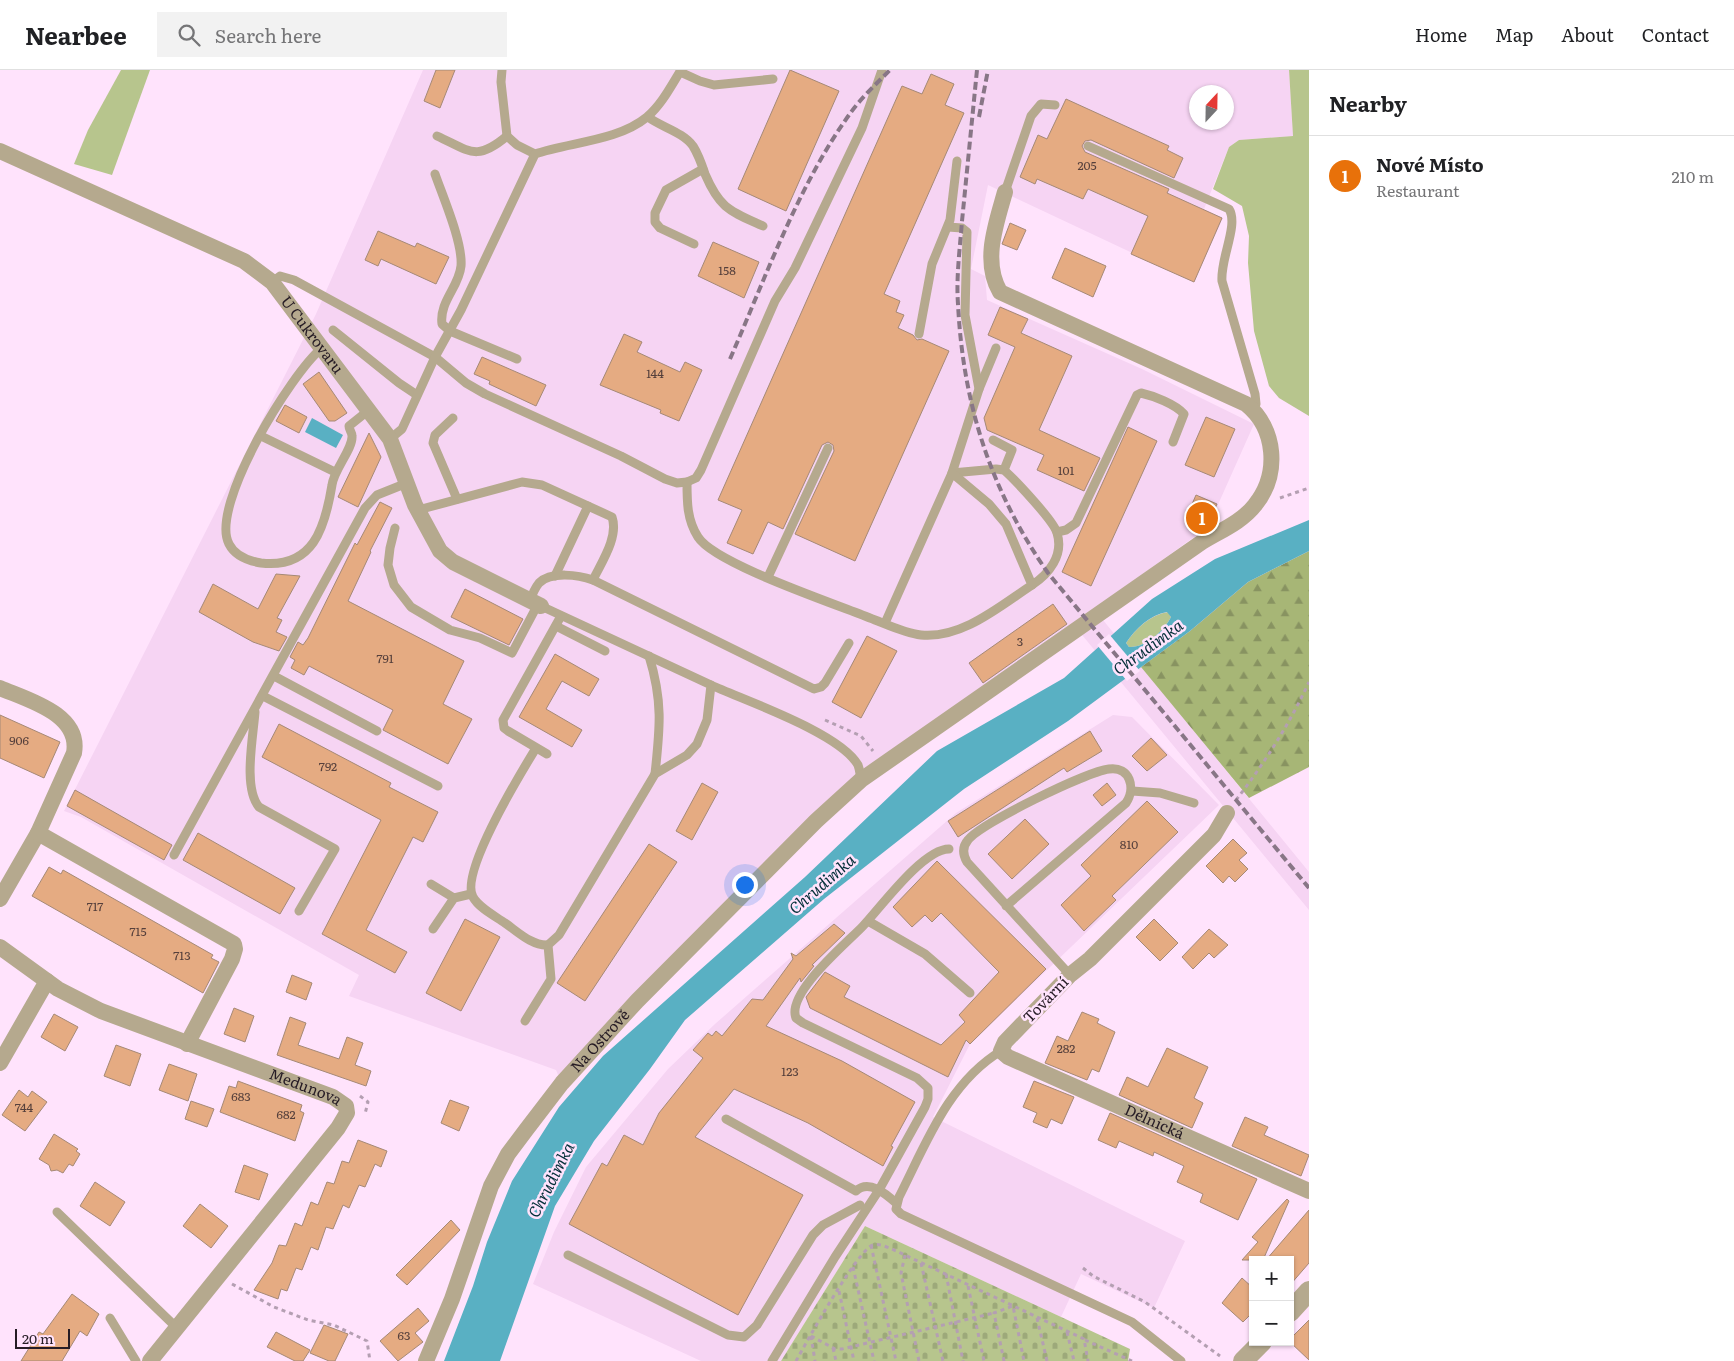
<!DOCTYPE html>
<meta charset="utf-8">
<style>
body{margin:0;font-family:Literata,serif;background:#f2f2f2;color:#202124}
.controls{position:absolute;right:15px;bottom:15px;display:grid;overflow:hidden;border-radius:0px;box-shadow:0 1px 4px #0004}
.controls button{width:45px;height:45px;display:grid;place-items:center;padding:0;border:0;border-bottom:1px solid #e0e0e0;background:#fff;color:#202124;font:25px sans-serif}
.compass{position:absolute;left:1189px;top:15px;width:45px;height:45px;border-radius:50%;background:#fff;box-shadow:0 1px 4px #0004;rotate:22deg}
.scale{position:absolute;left:15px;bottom:12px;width:55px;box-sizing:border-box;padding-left:5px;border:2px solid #261c25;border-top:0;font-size:14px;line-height:18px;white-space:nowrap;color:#261c25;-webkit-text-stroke:4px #ffe3fc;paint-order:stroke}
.you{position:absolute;left:744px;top:814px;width:18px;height:18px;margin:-12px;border:4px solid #fff;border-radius:50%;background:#1a73e8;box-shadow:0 0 0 8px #1a73e833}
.badge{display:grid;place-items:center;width:32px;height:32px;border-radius:50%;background:#7c3aed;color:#fff;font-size:16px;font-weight:700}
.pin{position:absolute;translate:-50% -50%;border:2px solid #fff;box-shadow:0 1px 5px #0006}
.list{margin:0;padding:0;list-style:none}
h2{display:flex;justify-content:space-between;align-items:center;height:65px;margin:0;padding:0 20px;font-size:21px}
h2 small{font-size:16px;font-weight:400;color:#757577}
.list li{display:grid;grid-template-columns:32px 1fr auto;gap:15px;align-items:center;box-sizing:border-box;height:80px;padding:0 20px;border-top:1px solid #e0e0e0}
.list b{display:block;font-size:19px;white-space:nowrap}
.list p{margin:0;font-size:16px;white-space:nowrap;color:#757577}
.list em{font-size:16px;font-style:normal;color:#757577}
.icon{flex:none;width:28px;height:28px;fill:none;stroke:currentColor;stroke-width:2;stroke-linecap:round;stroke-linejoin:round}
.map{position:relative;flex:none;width:1309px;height:1291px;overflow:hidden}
header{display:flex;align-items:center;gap:30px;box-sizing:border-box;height:70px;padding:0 25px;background:#fff;border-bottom:1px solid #e0e0e0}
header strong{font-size:24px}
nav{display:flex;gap:28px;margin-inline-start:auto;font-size:18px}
.search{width:350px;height:45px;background:#f2f2f2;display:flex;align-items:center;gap:12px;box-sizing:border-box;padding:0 18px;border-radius:0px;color:#757577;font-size:19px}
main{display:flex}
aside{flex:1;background:#fff}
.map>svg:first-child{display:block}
.built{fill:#f6d4f3;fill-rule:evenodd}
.green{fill:#b7c58d}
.forest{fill:url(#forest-firs)}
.cemetery{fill:url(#cemetery-stones)}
.water{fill:#59b0c3;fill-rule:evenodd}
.pier{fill:#ffe3fc}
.building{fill:#e5ab82;stroke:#a58976}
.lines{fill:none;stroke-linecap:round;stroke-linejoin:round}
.path{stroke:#b49fb2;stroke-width:3;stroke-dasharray:4 4;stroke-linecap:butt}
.service{stroke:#b5a98e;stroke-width:9}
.minor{stroke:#b5a98e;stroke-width:16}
.tertiary{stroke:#b5a98e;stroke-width:20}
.rail{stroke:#887686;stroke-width:4;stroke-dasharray:8 4;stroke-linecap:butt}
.labels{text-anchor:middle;stroke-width:5;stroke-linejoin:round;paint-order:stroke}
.number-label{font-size:12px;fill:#56403c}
.street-label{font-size:15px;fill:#261c25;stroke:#ffe3fc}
.water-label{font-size:16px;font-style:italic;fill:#032f38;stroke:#ffe3fc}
</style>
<header>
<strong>Nearbee</strong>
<div class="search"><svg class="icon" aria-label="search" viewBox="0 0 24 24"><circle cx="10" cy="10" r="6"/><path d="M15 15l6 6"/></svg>Search here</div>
<nav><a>Home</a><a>Map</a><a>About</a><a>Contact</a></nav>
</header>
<main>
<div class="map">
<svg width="1309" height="1291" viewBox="0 0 1309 1291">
<defs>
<pattern id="forest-firs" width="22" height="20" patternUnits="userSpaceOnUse" patternTransform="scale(1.25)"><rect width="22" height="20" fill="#a7b676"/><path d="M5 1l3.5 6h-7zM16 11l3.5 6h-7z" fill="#889361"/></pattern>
<pattern id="cemetery-stones" width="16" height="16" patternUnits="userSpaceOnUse" patternTransform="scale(1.25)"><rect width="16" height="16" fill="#b7c58d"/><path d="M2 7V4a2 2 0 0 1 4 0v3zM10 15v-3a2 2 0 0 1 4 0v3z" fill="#9da97a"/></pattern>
</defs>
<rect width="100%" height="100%" fill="#ffe3fc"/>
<g class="built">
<path d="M423,0H1289L1293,66L1239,70L1229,77L1204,139L1223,148L1194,212L988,115L971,199L985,206L987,230L1142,299L1254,354L1208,457L1094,539L1309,802V840L1073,554L844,715L559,1007L556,1000L349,926L359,905L81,747L64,741L316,244ZM1196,22H1226V52H1196Z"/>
<path d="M1113,645L1132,647L1219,735L970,974L933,1047L1185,1171L1154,1238L1081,1204L1061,1247L865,1156L781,1291H701L533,1214L554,1162L586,1097L668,999L715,954L956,743Z"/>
</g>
<g class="green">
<path d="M121,0H150L112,105L74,94L88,60Z"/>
<path d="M1289,0H1309V346L1279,328L1269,316L1254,261L1248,193L1249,166L1242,136L1213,119L1229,77L1239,70L1293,66Z"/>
<path d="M1168,542L1171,547C1164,561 1145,578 1129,577L1126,573C1136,558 1150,545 1168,542Z"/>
</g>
<path class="forest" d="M1309,481V697L1249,728L1141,597L1190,561L1248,512Z"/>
<path class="cemetery" d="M865,1156L1130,1279L1128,1291H781Z"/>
<g class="water">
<path d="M312,348L343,365L336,378L305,362Z"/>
<path d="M1309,450V481L1248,512L1190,561L1068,651L964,719L824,829L685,950L650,999L594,1071L555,1136L500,1291H444L473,1216L487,1172L512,1111L559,1037L603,986L805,807L937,681L1064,608L1152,529L1215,489ZM1167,542L1171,547C1164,561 1145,578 1129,577L1126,573C1136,558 1150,545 1167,542Z"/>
</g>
<path class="pier" d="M1109,564L1140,601L1127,611L1097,575Z"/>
<g class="building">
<path d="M436,0H455L440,38L424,31Z"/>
<path d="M790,0L839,21L786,141L738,119Z"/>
<path d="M931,4L954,14L945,35L964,43L884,224L900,231L896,242L904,245L898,258L913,265L917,270L922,269L949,281L855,491L795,464L834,381L833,375L828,372L822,375L783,459L768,452L753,484L727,473L742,440L718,430L902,16L922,24Z"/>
<path d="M1066,29L1169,76L1167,80L1183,88L1174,108L1091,70L1085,71L1082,76L1085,82L1169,119L1167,123L1222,148L1194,212L1131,184L1148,146L1088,119L1083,129L1037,109L1035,114L1020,107L1038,65L1047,69Z"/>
<path d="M1010,153L1026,160L1017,180L1002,174Z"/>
<path d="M378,161L415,177L417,173L449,187L436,214L381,189L378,196L365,190Z"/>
<path d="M713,172L759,192L744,228L698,206Z"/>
<path d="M1065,178L1106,196L1093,227L1052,208Z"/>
<path d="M1000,237L1028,249L1021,263L1072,286L1039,360L1100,388L1084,421L1037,400L1044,385L987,360L984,348L1015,277L988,265Z"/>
<path d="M624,264L642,272L637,282L680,302L685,292L702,300L679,351L660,343L661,340L600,315Z"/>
<path d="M482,287L546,315L536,336L489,314L490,311L474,304Z"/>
<path d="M319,302L347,343L335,351H329L303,314Z"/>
<path d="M285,335L307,347L299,363L276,351Z"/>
<path d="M1206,347L1235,359L1214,407L1185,395Z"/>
<path d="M1128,357L1157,371L1091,516L1062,502Z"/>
<path d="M369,363L381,387L358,437L338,427Z"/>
<path d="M1196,425L1217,434L1206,456L1186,448Z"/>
<path d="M380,432L392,438L370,481L371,482L348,531L464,591L443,634L472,649L448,694L383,660L393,640L309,596L304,605L291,598L295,590L290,587L298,572L303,575L308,568L355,473L357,475Z"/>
<path d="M276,504L300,506L277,548L282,550L276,562L287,567L279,581L253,572L199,542L213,514L258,539Z"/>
<path d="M465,519L523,549L509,575L451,547Z"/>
<path d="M1053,534L1067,554L983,613L969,593Z"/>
<path d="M867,566L897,581L861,648L832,632Z"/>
<path d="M555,584L599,609L589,626L562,611L546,639L582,660L572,677L519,647Z"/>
<path d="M0,645L60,672L44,708L0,688Z"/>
<path d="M279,654L391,713L389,717L438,742L423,772L413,767L366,860L407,882L395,903L322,864L381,750L262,687Z"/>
<path d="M1090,661L1102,681L1067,702L1064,698L958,767L948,751Z"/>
<path d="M1151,668L1167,685L1147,701L1132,686Z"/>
<path d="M702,713L718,722L692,770L676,761Z"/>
<path d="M1107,713L1116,725L1102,736L1093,725Z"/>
<path d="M75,720L172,775L164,790L67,736Z"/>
<path d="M1147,731L1178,762L1112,826L1116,830L1084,861L1061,835L1091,806L1081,795Z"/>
<path d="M1025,749L1049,774L1012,809L988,784Z"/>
<path d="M198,763L295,818L280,844L183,790Z"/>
<path d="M1233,769L1247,783L1239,790L1248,799L1235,812L1229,806L1223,813L1206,796Z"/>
<path d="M649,774L677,792L585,931L557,913Z"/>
<path d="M937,791L1046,899L970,974L966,970L948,1007L810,938L806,927L825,902L850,916L844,927L941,975L965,952L959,945L999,902L941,843L932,852L925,845L912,857L893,837Z"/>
<path d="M49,797L61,804L63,800L213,885L211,888L219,892L203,923L32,826Z"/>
<path d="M465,849L500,867L461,941L426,923Z"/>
<path d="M1154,849L1178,873L1160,891L1136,867Z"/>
<path d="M834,854L845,863L812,895L814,896L801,912L800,908L766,956L842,991L915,1032L891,1076L893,1077L883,1096L808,1053L734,1019L695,1067L803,1125L738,1245L569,1154L602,1093L607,1096L624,1065L643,1075L659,1043L703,988L693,980L708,963L712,966L716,961L722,966L752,929L763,930L793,889L791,883L796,886Z"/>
<path d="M1209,859L1228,875L1214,888L1209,883L1193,899L1182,887Z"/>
<path d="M292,905L312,913L306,930L286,922Z"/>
<path d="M234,938L254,946L245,972L224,964Z"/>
<path d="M1082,942L1099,949L1097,953L1115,962L1099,1002L1092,999L1087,1010L1045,993L1057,966L1068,971Z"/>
<path d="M54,944L78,957L65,981L41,967Z"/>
<path d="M290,947L306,953L298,975L339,989L347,967L363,973L355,995L371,1001L366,1016L277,985Z"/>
<path d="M116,975L141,984L130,1016L104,1006Z"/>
<path d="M1167,978L1208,997L1194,1028L1203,1033L1192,1058L1119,1025L1127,1007L1148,1017Z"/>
<path d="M169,994L197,1004L188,1031L159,1020Z"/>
<path d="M238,1011L302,1035L300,1041L304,1043L295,1071L220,1042L229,1016L236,1018Z"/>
<path d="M1034,1011L1074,1027L1062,1054L1051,1049L1047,1058L1033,1052L1037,1043L1023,1037Z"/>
<path d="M19,1020L28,1027L32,1021L47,1032L25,1061L2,1045Z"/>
<path d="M450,1030L469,1037L459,1061L441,1053Z"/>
<path d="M191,1031L214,1039L207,1057L185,1049Z"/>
<path d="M1110,1043L1257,1109L1238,1150L1200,1132L1203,1124L1177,1112L1184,1096L1154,1082L1153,1086L1119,1071L1116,1078L1098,1070Z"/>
<path d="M1245,1047L1268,1057L1264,1065L1309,1085L1301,1106L1232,1076Z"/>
<path d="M54,1064L78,1079L76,1081L80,1084L73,1096L69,1094L63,1103L57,1100L51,1101L49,1095L39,1089Z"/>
<path d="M358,1070L387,1081L381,1097L375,1094L365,1117L359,1115L349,1138L343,1135L333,1159L326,1157L318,1180L311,1177L302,1200L296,1198L287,1221L281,1219L278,1229L254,1220L272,1193L279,1175L286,1176L295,1153L302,1156L311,1132L318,1135L327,1112L334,1114L342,1091L349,1093Z"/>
<path d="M244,1095L268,1104L259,1130L235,1122Z"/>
<path d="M95,1112L125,1132L110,1156L80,1136Z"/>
<path d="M1287,1129L1289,1131L1263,1190H1242L1258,1172L1252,1167Z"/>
<path d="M200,1134L228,1156L211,1178L183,1156Z"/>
<path d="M1309,1140V1193L1290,1215V1190H1266Z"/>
<path d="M451,1150L460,1160L407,1215L396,1205Z"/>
<path d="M1242,1208L1253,1218V1242L1243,1252L1222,1233Z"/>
<path d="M72,1224L99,1244L87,1266L80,1261L62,1291H21L39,1262L43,1264Z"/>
<path d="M418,1238L429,1251L415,1263L423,1272L398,1291L380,1271Z"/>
<path d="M1309,1250V1290L1290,1272V1269Z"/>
<path d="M324,1255L348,1264L335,1291H329L310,1283Z"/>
<path d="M276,1262L310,1280L303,1291H295L267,1277Z"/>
</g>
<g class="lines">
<g class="path">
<path d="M1280,428L1309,418"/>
<path d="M825,650L861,666L873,681"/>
<path d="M1236,730C1264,694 1290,653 1309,612"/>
<path d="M360,1026L368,1032L365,1044"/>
<path d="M871,1175L896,1291"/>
<path d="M905,1185L901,1203L919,1291"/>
<path d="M921,1193L943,1291"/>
<path d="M853,1197L874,1291"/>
<path d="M1083,1198L1093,1206L1145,1232L1220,1286"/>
<path d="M946,1204L963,1291"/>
<path d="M232,1214L274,1237L308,1250L334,1255L367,1271L370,1291"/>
<path d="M968,1216L984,1291"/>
<path d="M839,1221L854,1291"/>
<path d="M1037,1248L1047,1291"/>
<path d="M1067,1262L1074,1291"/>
<path d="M811,1266L835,1279H842L994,1243"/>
<path d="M811,1266L815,1291"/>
<path d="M1085,1270L1132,1291"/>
<path d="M833,1278L836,1291"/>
<path d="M796,1291C806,1273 858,1179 873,1175C879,1173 886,1177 892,1179L1084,1269L1088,1291"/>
<path d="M1004,1291L994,1243L1013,1236L1024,1291"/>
</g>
<g class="service">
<path d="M502,0L501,12L507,66L517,75L535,84"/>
<path d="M680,2L700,11L714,15L773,9"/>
<path d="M648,47C661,57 683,62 693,76C698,84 702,95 705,104C720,139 730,141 763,156"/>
<path d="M437,66C470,81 476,92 507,66"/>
<path d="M1088,76L1229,139C1239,155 1220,189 1222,211L1255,324L1256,334L1253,340"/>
<path d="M435,104C443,127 463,173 461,196C459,217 439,232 442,254L450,261L517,289"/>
<path d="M1005,122L1031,46L1041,34L1055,35"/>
<path d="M948,157L962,158L967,162L965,245L979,319L952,403L996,399L1004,400C1015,410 1054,451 1057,463C1064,485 1049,504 1032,515"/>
<path d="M694,174L660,158L655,152V143L666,120L703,99"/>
<path d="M272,212L280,206L294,210L435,287L466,313L485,324L621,386L665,409L677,413L687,412C687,432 687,450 698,467C715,494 836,534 870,548C886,554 904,563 921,565C962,569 1000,536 1032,515L1006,454L989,434L952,403L885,553"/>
<path d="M333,260L399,313L417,325"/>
<path d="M919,264L932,194L950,150L957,91"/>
<path d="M322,278C291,303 209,437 229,474C235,486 249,491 261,493C313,499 325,458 332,415C334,399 353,379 352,366C352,362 349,360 349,356L369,340"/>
<path d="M979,319L996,278"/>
<path d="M453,348L435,365L433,373L457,429"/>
<path d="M261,366L335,402"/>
<path d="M390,369L402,359L435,287L461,240L535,84C570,72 618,71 647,47C662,34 671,16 681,0"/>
<path d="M993,370L1012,380L1004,400"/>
<path d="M687,412L696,408L701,400L775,231L795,198L862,58L882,0"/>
<path d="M418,440L522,412L542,415L612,447C619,467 601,493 593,510C579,505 551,501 539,513C535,518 532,525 530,531"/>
<path d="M395,458L390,478L388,495L394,515L411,537L450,560L480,568L512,583L538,534"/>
<path d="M1057,462L1066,460L1076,453L1137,325L1141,323C1154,326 1175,334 1184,344L1173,372"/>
<path d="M555,506L588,436"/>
<path d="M768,507L828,378"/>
<path d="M593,510L814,619L821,617L825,613L849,573"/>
<path d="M556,556L605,581"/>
<path d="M649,586C663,631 660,658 655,704"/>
<path d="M274,606L377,661"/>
<path d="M711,615C746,631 840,663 858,695C860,700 860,705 861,710"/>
<path d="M263,626L438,716"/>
<path d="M255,642C253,668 243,718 259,737L335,779L299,841"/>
<path d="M536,678C522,701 459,803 473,827C479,838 495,846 505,853C518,862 532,876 548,875"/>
<path d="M547,684L508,661L504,658L503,650L561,546"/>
<path d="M1132,721L1160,723L1194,733"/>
<path d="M174,785L365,438L377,425L407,413"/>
<path d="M431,814L454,828"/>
<path d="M1006,836L1126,733C1136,718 1130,696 1109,699C1086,702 981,753 968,770C962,777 963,785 967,792L1070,905"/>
<path d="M868,851L925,884L970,923"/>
<path d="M433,859L454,828L471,824"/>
<path d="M525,951L551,909L548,875L559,865L655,704L687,685L697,674L707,650L711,615L541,536"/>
<path d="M1001,981C948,1013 926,1074 899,1127L896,1139L901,1144L1132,1252L1181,1291"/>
<path d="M726,1049L856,1121C869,1109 886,1124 896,1133"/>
<path d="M57,1142L177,1258"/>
<path d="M568,1185L728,1265L744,1267L757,1255L813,1165L823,1155L860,1135"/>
<path d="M110,1248L136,1291"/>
<path d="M772,1291L835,1187L879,1120L925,1037L928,1029V1018L917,1008L803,953L796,948C786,923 847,873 863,856C881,837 923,779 949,779"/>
</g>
<g class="minor">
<path id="s1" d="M0,81L244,191L272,212L390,369L415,435L440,481L453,492L541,536"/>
<path d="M0,618C28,630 81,644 74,683L38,763L0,829"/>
<path id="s2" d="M1227,743L1214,765L1090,889L1070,905L1005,972L1001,981L1008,987L1309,1121"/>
<path d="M38,763L234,874L235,879L232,889L187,974"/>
<path id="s3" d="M0,877L58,919L101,941L333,1027L346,1036L347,1043L338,1058L150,1291"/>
<path d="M0,993L47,911"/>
<path id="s4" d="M426,1291L452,1229L491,1116L508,1084L526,1060L562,1013L637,931L816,751L861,710L1202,472C1220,461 1242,452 1255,435C1280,404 1276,358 1246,334L1000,222C982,191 996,154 1005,122"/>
</g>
<g class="tertiary">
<path d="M1290,1242L1309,1221"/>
<path d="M1243,1291L1262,1272"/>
</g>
<g class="rail">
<path d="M977,0C972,50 967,101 962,151C960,178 956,207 958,234C963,335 991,421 1048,503L1309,818"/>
<path d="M979,47L988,0"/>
<path d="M730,289C765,209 798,116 849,45C860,29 876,14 890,0"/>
</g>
</g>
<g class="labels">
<g class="number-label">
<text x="1087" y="100">205</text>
<text x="727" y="205">158</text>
<text x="655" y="308">144</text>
<text x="1066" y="405">101</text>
<text x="1020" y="576">3</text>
<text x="385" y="593">791</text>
<text x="19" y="675">906</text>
<text x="328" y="701">792</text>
<text x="1129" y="779">810</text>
<text x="95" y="841">717</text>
<text x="138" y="866">715</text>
<text x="182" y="890">713</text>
<text x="1066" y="983">282</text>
<text x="790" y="1006">123</text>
<text x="241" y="1031">683</text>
<text x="24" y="1042">744</text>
<text x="286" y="1049">682</text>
<text x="404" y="1270">63</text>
</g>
<g class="street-label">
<text dy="5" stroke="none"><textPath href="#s1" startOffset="369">U Cukrovaru</textPath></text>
<text transform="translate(1046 930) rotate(-46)" y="5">Tovární</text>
<text dy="5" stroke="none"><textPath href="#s4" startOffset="369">Na Ostrově</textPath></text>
<text dy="5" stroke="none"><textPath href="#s3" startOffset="338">Medunova</textPath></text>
<text dy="5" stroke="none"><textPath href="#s2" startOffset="499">Dělnická</textPath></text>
</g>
<g class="water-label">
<text transform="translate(1148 577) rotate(-36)" y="6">Chrudimka</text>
<text transform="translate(822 814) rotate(-41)" y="6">Chrudimka</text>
<text transform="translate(551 1110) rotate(-63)" y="6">Chrudimka</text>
</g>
</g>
</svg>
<div class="controls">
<button>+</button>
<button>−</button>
</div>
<svg class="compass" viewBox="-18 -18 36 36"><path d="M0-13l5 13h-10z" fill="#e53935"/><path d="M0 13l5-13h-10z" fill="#757577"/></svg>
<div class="scale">20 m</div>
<div class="you"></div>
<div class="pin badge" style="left:1202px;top:448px;background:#e8710a">1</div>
</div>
<aside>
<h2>Nearby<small></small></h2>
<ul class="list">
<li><span class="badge" style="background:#e8710a">1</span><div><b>Nové Místo</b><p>Restaurant</p></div><em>210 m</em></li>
</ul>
</aside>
</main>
